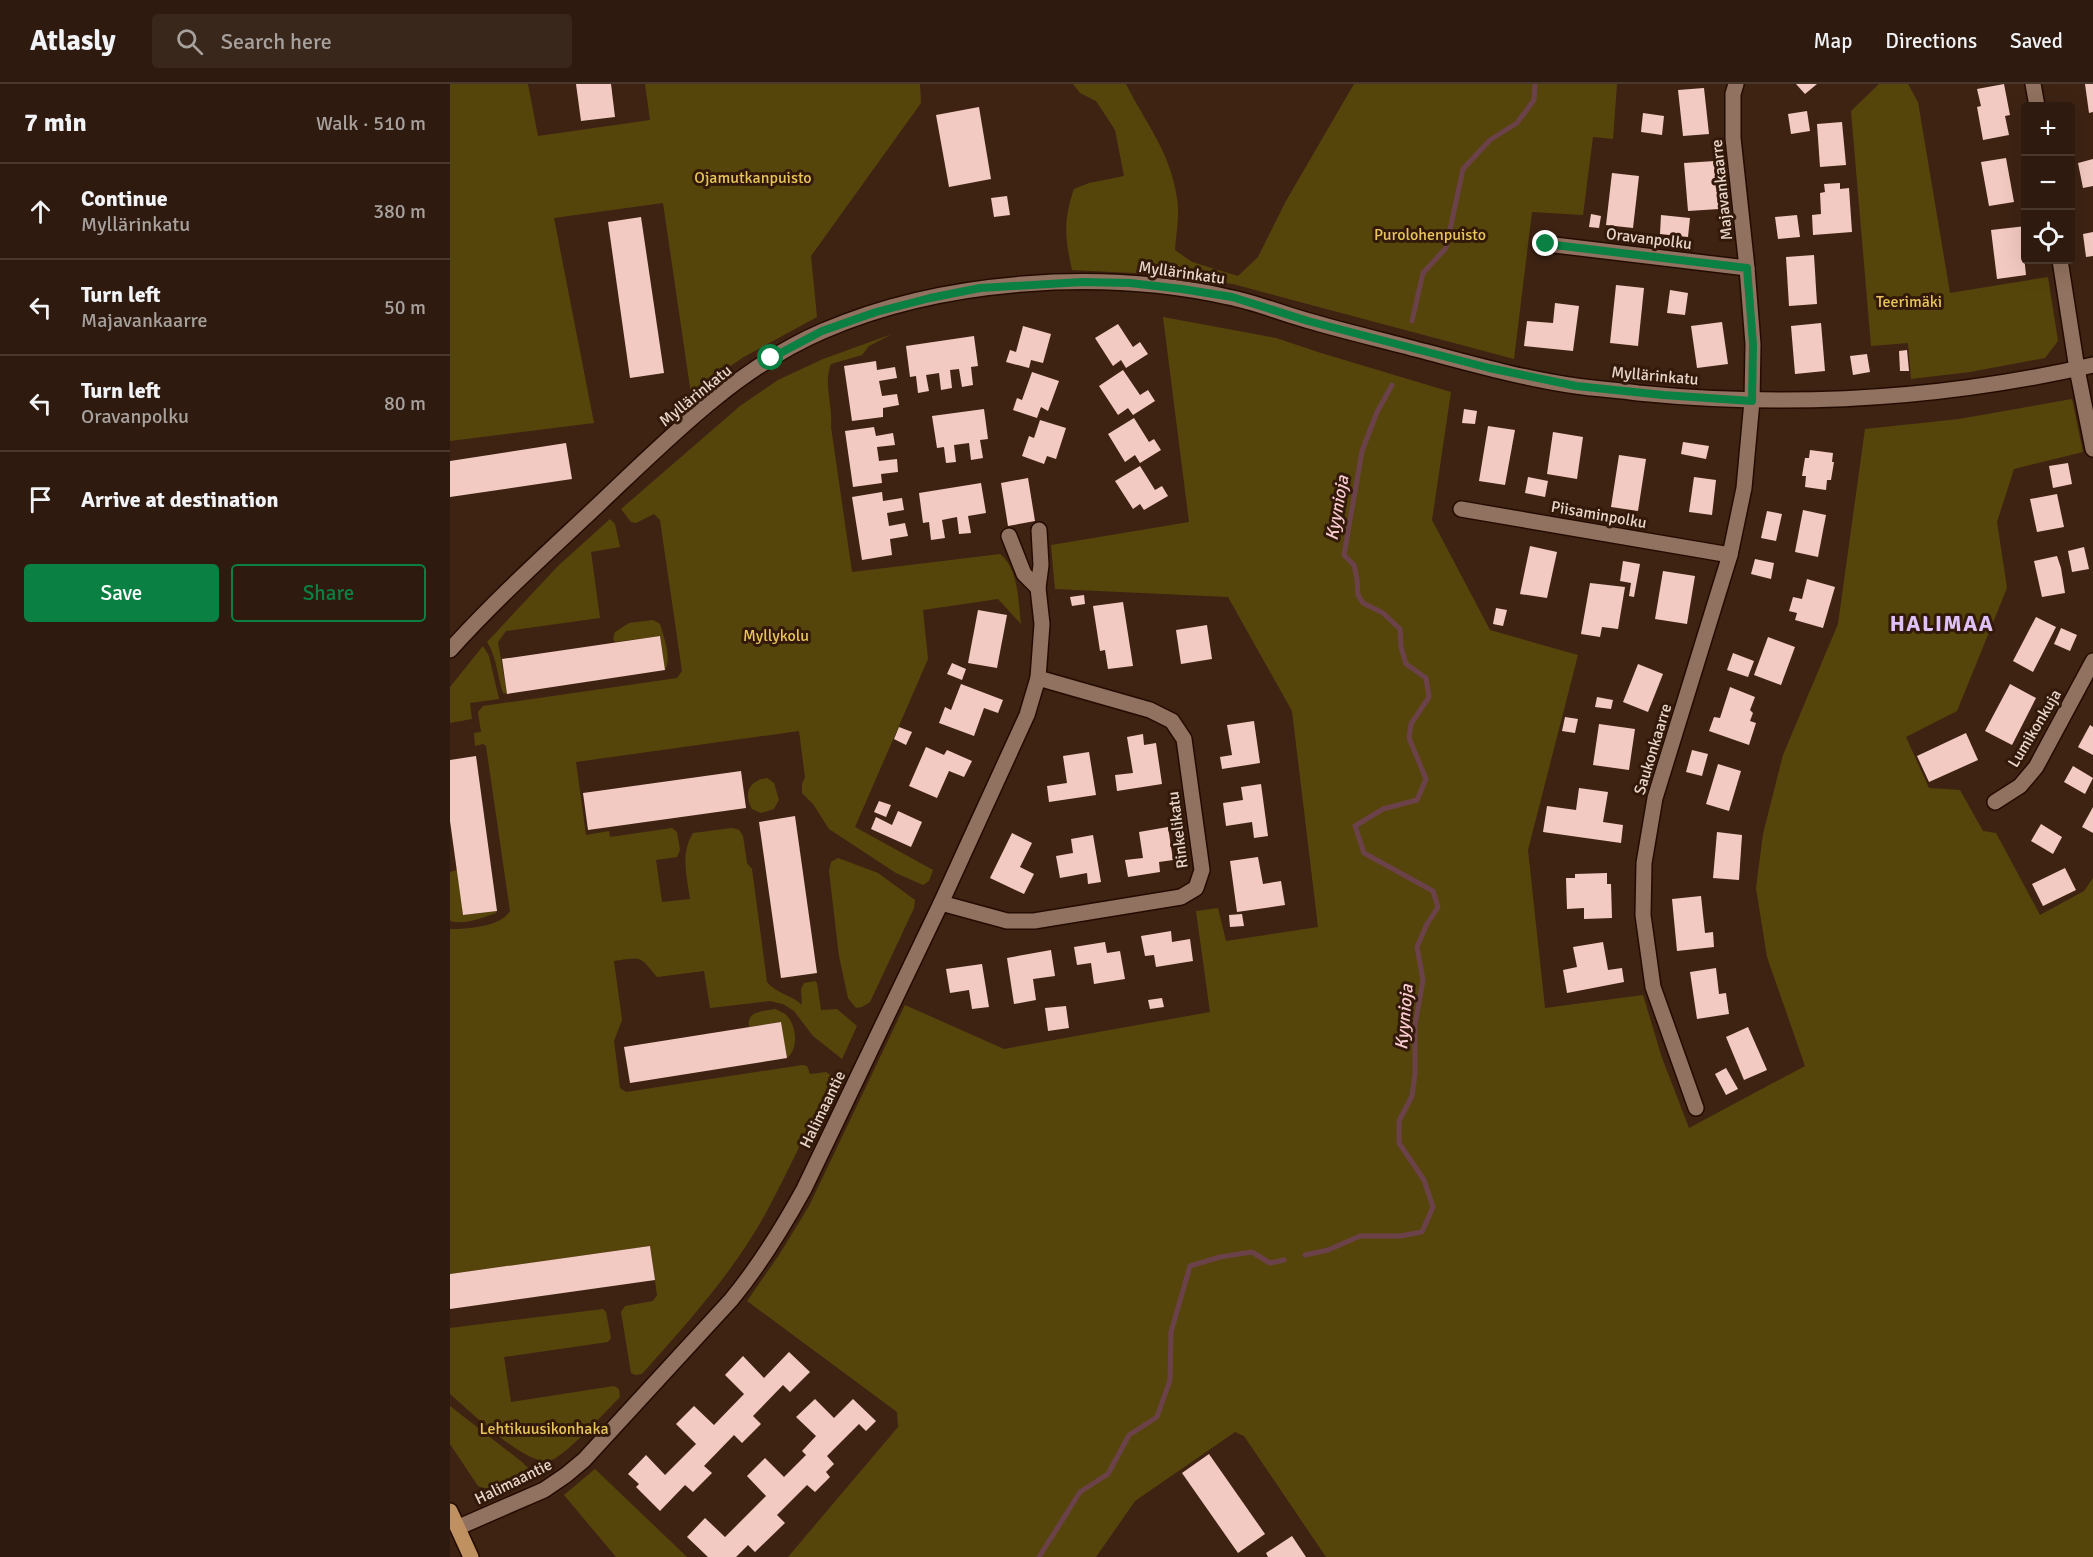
<!DOCTYPE html>
<meta charset="utf-8">
<style>
body{margin:0;font-family:Signika,sans-serif;background:#3a271c;color:#f1f3f6}
.controls{position:absolute;right:18px;top:18px;display:grid;overflow:hidden;border-radius:6px;box-shadow:0 6px 24px #0002}
.controls button{width:54px;height:54px;display:grid;place-items:center;padding:0;border:0;border-bottom:2px solid #49382e;background:#2e1a0e;color:#f1f3f6;font:30px sans-serif}
.stop{position:absolute;width:18px;height:18px;margin:-14px;border:4px solid #0b8043;border-radius:50%;background:#fff}
.stop.end{background:#0b8043;border-color:#fff;box-shadow:0 2px 6px #0008}
.list{margin:0;padding:0;list-style:none}
h2{display:flex;justify-content:space-between;align-items:center;height:78px;margin:0;padding:0 24px;font-size:26px}
h2 small{font-size:20px;font-weight:400;color:#a7a19e}
.list li{display:grid;grid-template-columns:39px 1fr auto;gap:18px;align-items:center;box-sizing:border-box;height:96px;padding:0 24px;border-top:2px solid #49382e}
.list b{display:block;font-size:22px;white-space:nowrap}
.list p{margin:0;font-size:20px;white-space:nowrap;color:#a7a19e}
.list em{font-size:20px;font-style:normal;color:#a7a19e}
.actions{display:flex;gap:12px;padding:18px 24px}
.actions a{flex:1;padding:14px 0;border:2px solid #0b8043;border-radius:6px;text-align:center;font-size:21px;color:#0b8043}
.actions .main{background:#0b8043;color:#fff}
.icon{flex:none;width:33px;height:33px;fill:none;stroke:currentColor;stroke-width:2;stroke-linecap:round;stroke-linejoin:round}
.map{position:relative;flex:none;width:1643px;height:1473px;overflow:hidden}
header{display:flex;align-items:center;gap:36px;box-sizing:border-box;height:84px;padding:0 30px;background:#2e1a0e;border-bottom:2px solid #49382e}
header strong{font-size:28px}
nav{display:flex;gap:33px;margin-inline-start:auto;font-size:21px}
.search{width:420px;height:54px;background:#3a271c;display:flex;align-items:center;gap:15px;box-sizing:border-box;padding:0 21px;border-radius:6px;color:#a7a19e;font-size:22px}
main{display:flex}
aside{flex:1;background:#2e1a0e}
.map>svg:first-child{display:block}
.green{fill:#56450b}
.lines{fill:none;stroke-linecap:round;stroke-linejoin:round}
.stream{stroke:#6c424a;stroke-width:5}
.building{fill:#f3cac2}
.minor-casing{stroke:#240b00;stroke-width:18}
.major-casing{stroke:#240b00;stroke-width:18}
.minor{stroke:#91715f;stroke-width:15}
.major{stroke:#bf9161;stroke-width:15}
.route{stroke:#0b8043;stroke-width:8}
.labels{text-anchor:middle;stroke-width:6;stroke-linejoin:round;paint-order:stroke}
.park-label{font-size:16px;fill:#e7c55a;stroke:#331909}
.street-label{font-size:16px;fill:#e8d6cc;stroke:#331909}
.water-label{font-size:18px;font-style:italic;fill:#f9cbd1;stroke:#331909}
.district-label{font-size:22px;font-weight:bold;letter-spacing:1.5px;fill:#dec1f7;stroke:#331909}
</style>
<header>
<strong>Atlasly</strong>
<div class="search"><svg class="icon" aria-label="search" viewBox="0 0 24 24"><circle cx="10" cy="10" r="6"/><path d="M15 15l6 6"/></svg>Search here</div>
<nav><a>Map</a><a>Directions</a><a>Saved</a></nav>
</header>
<main>
<aside>
<h2>7 min<small>Walk · 510 m</small></h2>
<ul class="list">
<li><svg class="icon" aria-label="ahead" viewBox="0 0 24 24"><path d="M12 20V5M6 11l6-6 6 6"/></svg><div><b>Continue</b><p>Myllärinkatu</p></div><em>380 m</em></li>
<li><svg class="icon" aria-label="left" viewBox="0 0 24 24"><path d="M17 20v-9H6M10 6l-5 5 5 5"/></svg><div><b>Turn left</b><p>Majavankaarre</p></div><em>50 m</em></li>
<li><svg class="icon" aria-label="left" viewBox="0 0 24 24"><path d="M17 20v-9H6M10 6l-5 5 5 5"/></svg><div><b>Turn left</b><p>Oravanpolku</p></div><em>80 m</em></li>
<li><svg class="icon" aria-label="arrive" viewBox="0 0 24 24"><path d="M6 21V4h12l-3 4 3 4H6"/></svg><div><b>Arrive at destination</b></div></li>
</ul>
<div class="actions"><a class="main">Save</a><a>Share</a></div>
</aside>
<div class="map">
<svg width="1643" height="1473" viewBox="0 0 1643 1473">
<rect width="100%" height="100%" fill="#3e2313"/>
<g class="green">
<path d="M0,0H78L88,52L200,36L195,0H470L471,19L361,172L367,233L292,274L241,310L213,119L104,134L144,339L0,357Z"/>
<path d="M623,0H676C696,40 720,67 727,114C730,131 726,149 725,166L742,178L788,192L808,173L836,117L904,0H1167L1163,55L1143,53L1133,131L1082,128L1064,275L783,200L703,190L622,186C615,155 613,136 624,105L639,99L674,92L665,46L646,17L630,9Z"/>
<path d="M1429,0H1458L1468,18L1500,209L1598,193L1608,257L1595,274L1520,288L1461,295L1458,259L1421,262L1401,27Z"/>
<path d="M713,233L826,254L871,269L1001,308L982,436L1040,546L1128,571L1078,766L1095,924L1193,911L1212,974L1239,1044L1355,982L1317,873L1306,804L1313,750L1333,671L1388,540L1415,345L1509,335L1622,315L1633,368L1564,385L1547,438L1557,504L1507,627L1456,653L1479,704L1510,706L1533,747L1546,749L1590,831L1634,807L1643,794V1473H876L794,1352L785,1348L685,1417L646,1473H338L448,1343L447,1328L297,1217L329,1171L359,1122L455,921L554,965L760,928L746,827L768,824L776,857L868,843L842,627L778,513L605,505L601,461L739,438Z"/>
<path d="M442,250L419,262L412,271L381,280C373,299 383,322 381,343L402,488L550,470C569,485 568,517 571,540L548,515L473,526L478,575L405,743L483,786L479,797L473,801L446,789L379,745L363,720L352,709V700L355,693L349,647L126,678L136,751L159,747L160,753L222,744L227,748L230,766L227,773L206,776L212,818L240,815C237,792 230,770 243,749L282,744L289,746L293,752L297,779L302,785L317,898C325,909 342,911 352,921L351,905L354,899L365,897L367,899L371,926L387,925L407,942L392,975L363,952L344,927L333,920L320,917L260,924L254,887L207,893C189,871 192,873 164,877L172,936L164,957L170,1004L176,1008L352,981L357,982L360,990L376,988L383,993C361,1037 341,1082 318,1125C285,1187 238,1238 192,1290L185,1291L181,1289L171,1228L175,1222L203,1217L207,1211L200,1162L0,1190V845C17,845 51,843 60,827L36,662L33,660L25,662L24,649L31,648L28,628L33,622L227,594L232,587L210,436L204,430L186,439L181,438L171,425L290,322L328,296L373,275Z"/>
<path d="M160,435L165,440L170,463L141,468L150,534L56,547L48,558L57,610L53,609C47,592 47,573 37,558L108,482Z"/>
<path d="M203,536L210,540C214,554 222,574 215,586L210,552L165,558L163,555L165,548L179,539Z"/>
<path d="M33,562L39,572L49,615L20,619L22,635L0,639V603Z"/>
<path d="M317,694L324,699L329,716L324,725L311,729L302,725C293,709 299,697 317,694Z"/>
<path d="M388,774L428,789L465,816L464,824L420,918L412,923L406,924L398,914L389,872L379,787L381,778Z"/>
<path d="M7,786L13,831L47,827L46,829C31,834 16,841 0,837V788Z"/>
<path d="M325,925C329,927 332,928 335,930C347,940 349,965 337,974L331,938L299,943C296,927 313,927 325,925Z"/>
<path d="M153,1225L156,1228L161,1254L158,1258L54,1273L61,1318L164,1302L169,1305L170,1313C155,1328 119,1368 102,1376C79,1386 18,1325 0,1310V1244Z"/>
<path d="M0,1322L72,1378L78,1384V1392C62,1397 44,1409 28,1402L0,1360Z"/>
<path d="M145,1385L237,1473H166L114,1411Z"/>
</g>
<g class="lines">
<g class="stream">
<path d="M962,237L973,189L996,164L1013,85L1040,56L1067,39L1084,16L1085,0"/>
<path d="M855,1171L878,1166L910,1152H950L972,1148L983,1123L974,1096L949,1059V1037L962,1012L965,990V941L973,896L967,863L977,840L988,823L983,807L914,769L905,742L933,725L967,716L976,695L959,654L961,640L979,613L976,594L956,580L951,563L950,545L933,529L913,519L908,511L907,495L904,481L894,471L912,367L927,328L942,301"/>
<path d="M589,1473L630,1408L658,1390L679,1351L707,1333L720,1296L721,1248L740,1182L770,1173L802,1168L820,1179L834,1176"/>
</g>
</g>
<g class="building">
<path d="M126,0H161L165,33L131,37Z"/>
<path d="M1346,0H1367L1355,10Z"/>
<path d="M1554,0L1560,31L1555,32L1559,51L1533,56L1527,23L1531,22L1527,5Z"/>
<path d="M1635,0H1643V28L1639,29Z"/>
<path d="M1254,4L1259,50L1233,52L1228,6Z"/>
<path d="M529,23L541,95L499,103L486,31Z"/>
<path d="M1357,27L1360,47L1341,50L1338,30Z"/>
<path d="M1193,29L1214,32L1212,51L1191,48Z"/>
<path d="M1392,38L1396,81L1370,83L1367,40Z"/>
<path d="M1556,74L1564,118L1539,122L1531,78Z"/>
<path d="M1643,75V102L1633,104L1628,79Z"/>
<path d="M1265,77L1269,125L1238,127L1234,79Z"/>
<path d="M1162,89L1189,92L1183,144L1156,141Z"/>
<path d="M1390,99V105L1399,104L1402,148L1363,151L1362,131L1371,130L1370,109L1375,108L1374,100Z"/>
<path d="M557,112L560,131L544,133L541,114Z"/>
<path d="M1141,130L1151,132L1149,144L1139,143Z"/>
<path d="M1211,131L1240,134L1238,153L1210,150Z"/>
<path d="M1347,131L1350,153L1328,155L1325,133Z"/>
<path d="M191,133L214,289L180,294L158,138Z"/>
<path d="M1576,142V161L1573,162L1576,191L1547,195L1541,146Z"/>
<path d="M1643,148V172L1636,173L1633,150Z"/>
<path d="M1364,171L1367,220L1339,222L1336,173Z"/>
<path d="M1166,201L1194,204L1188,262L1160,259Z"/>
<path d="M1220,206L1238,209L1235,231L1217,229Z"/>
<path d="M1105,219L1129,222L1123,267L1074,262L1077,237L1103,239Z"/>
<path d="M1272,238L1278,280L1247,284L1241,242Z"/>
<path d="M1371,239L1375,287L1345,290L1341,242Z"/>
<path d="M668,240L683,263L690,258L698,270L676,284L671,276L663,282L645,254Z"/>
<path d="M573,242L601,250L593,279L581,276L579,284L556,278L560,266L566,268Z"/>
<path d="M524,252L528,282L521,283L523,301L512,303L509,285L500,286L502,304L491,306L489,289L476,291L479,307L468,309L466,292L460,293L456,262Z"/>
<path d="M1457,266L1459,287H1450L1449,267Z"/>
<path d="M1417,270L1420,288L1403,291L1400,272Z"/>
<path d="M426,277L427,286L445,283L447,294L429,297L432,312L447,310L449,321L433,324V333L402,337L394,282Z"/>
<path d="M673,286L690,311L698,306L705,317L683,331L678,324L668,331L649,302Z"/>
<path d="M582,288L609,297L598,327L591,323L587,334L563,326L567,314L572,316Z"/>
<path d="M534,325L538,355L530,356L533,374L521,376L519,359L504,361L506,378L496,379L494,363L487,364L482,332Z"/>
<path d="M1014,325L1027,327L1025,340L1012,339Z"/>
<path d="M684,334L699,358L704,355L711,366L690,379L685,371L675,378L658,350Z"/>
<path d="M590,336L616,344L606,375L597,372L594,380L572,372L579,352L584,354Z"/>
<path d="M1038,342L1065,346L1055,401L1029,397Z"/>
<path d="M424,343L426,352L443,349L445,361L427,363L429,377L447,375L448,388L431,390L432,399L403,403L395,347Z"/>
<path d="M1103,348L1133,353L1127,395L1097,390Z"/>
<path d="M1233,358L1259,362L1256,375L1231,370Z"/>
<path d="M116,359L122,395L0,413V377Z"/>
<path d="M1360,366L1383,369L1382,378H1384L1381,396H1377L1376,406L1355,403L1356,392H1352L1355,374H1359Z"/>
<path d="M1169,371L1196,375L1188,427L1161,423Z"/>
<path d="M1618,379L1622,400L1603,404L1599,382Z"/>
<path d="M690,382L705,406L712,402L718,412L694,426L690,420L683,425L665,397Z"/>
<path d="M1078,393L1098,397L1095,413L1075,409Z"/>
<path d="M1244,393L1266,396L1262,431L1239,428Z"/>
<path d="M578,394L585,437L558,442L551,399Z"/>
<path d="M531,399L536,429L518,432L521,449L509,450L507,433L492,436L495,454L481,456L479,438L473,439L469,409Z"/>
<path d="M432,408L433,417L452,414L454,426L437,429L439,442L455,439L458,452L440,455L442,471L412,476L402,413Z"/>
<path d="M1607,410L1614,443L1587,448L1580,415Z"/>
<path d="M1353,426L1376,431L1368,473L1345,468Z"/>
<path d="M1317,427L1332,430L1326,457L1311,454Z"/>
<path d="M1080,462L1107,468L1097,514L1070,510Z"/>
<path d="M1634,463L1639,485L1622,488L1618,467Z"/>
<path d="M1607,472L1611,484L1615,509L1592,513L1584,477Z"/>
<path d="M1305,475L1324,479L1321,495L1301,490Z"/>
<path d="M1173,477L1190,480L1184,513L1179,512L1181,499L1170,497Z"/>
<path d="M1213,487L1245,492L1237,540L1205,535Z"/>
<path d="M1357,495L1385,503L1373,544L1345,536L1347,529L1339,527L1343,513L1352,515Z"/>
<path d="M1140,499L1175,503L1168,545L1152,543L1150,553L1131,550Z"/>
<path d="M634,511L635,520L622,522L620,513Z"/>
<path d="M673,518L683,582L658,585L655,566L650,567L643,522Z"/>
<path d="M1046,524L1057,526L1053,542L1043,540Z"/>
<path d="M528,526L557,531L547,584L518,579Z"/>
<path d="M1586,533L1606,543L1583,588L1563,577Z"/>
<path d="M757,541L762,575L731,580L726,546Z"/>
<path d="M1611,544L1627,551L1620,567L1604,560Z"/>
<path d="M210,552L215,586L57,610L52,575Z"/>
<path d="M1318,553L1345,563L1331,601L1304,591Z"/>
<path d="M1283,569L1304,577L1298,593L1277,586Z"/>
<path d="M502,579L516,585L512,596L497,590Z"/>
<path d="M1188,580L1213,590L1198,628L1173,618Z"/>
<path d="M511,600L553,616L548,629L534,624L524,652L489,639L495,623L501,626Z"/>
<path d="M1560,600L1586,614L1562,661L1535,647Z"/>
<path d="M1280,603L1305,613L1300,626L1303,629L1300,637L1306,639L1299,661L1259,647L1264,633L1270,634Z"/>
<path d="M1147,613L1163,616L1161,625L1145,623Z"/>
<path d="M1115,633L1128,635L1125,649L1112,647Z"/>
<path d="M804,637L810,679L772,685L770,673L782,671L777,641Z"/>
<path d="M1149,640L1185,645L1179,686L1143,681Z"/>
<path d="M1640,641L1643,643V671L1628,663Z"/>
<path d="M449,643L462,648L456,661L444,655Z"/>
<path d="M1516,649L1528,676L1479,698L1467,672Z"/>
<path d="M693,650L694,661L706,659L712,700L667,707L665,691L683,689L677,653Z"/>
<path d="M476,663L494,671L497,666L522,677L514,693L499,687L487,714L459,702Z"/>
<path d="M1242,666L1258,670L1252,692L1236,688Z"/>
<path d="M639,668L646,711L599,718L597,702L617,699L613,672Z"/>
<path d="M26,672L47,827L13,831L0,737V676Z"/>
<path d="M1268,680L1291,687L1279,727L1256,720Z"/>
<path d="M1623,682L1643,694L1635,710L1614,698Z"/>
<path d="M291,687L296,724L138,746L133,709Z"/>
<path d="M811,700L818,752L804,754L802,738L776,742L773,719L793,716L791,703Z"/>
<path d="M1129,704L1158,708L1153,738L1173,741L1171,759L1093,748L1097,722L1126,726Z"/>
<path d="M429,717L441,721L436,733L424,728Z"/>
<path d="M1643,723V749L1632,743Z"/>
<path d="M448,727L472,738L461,763L421,745L426,733L442,741Z"/>
<path d="M345,732L367,889L331,894L309,738Z"/>
<path d="M1591,740L1612,753L1603,770L1581,757Z"/>
<path d="M718,743L723,776L709,778L710,788L678,793L675,776L693,774L689,748Z"/>
<path d="M1267,748L1292,751L1289,796L1263,794Z"/>
<path d="M562,749L582,759L570,783L584,790L574,810L540,794Z"/>
<path d="M643,751L651,798L638,800L637,789L610,794L606,772L623,769L621,755Z"/>
<path d="M808,773L813,800L831,797L835,821L787,828L780,777Z"/>
<path d="M1615,784L1626,806L1593,822L1582,800Z"/>
<path d="M1157,789V800H1161L1162,834L1134,835V824L1117,825L1116,794H1125V790Z"/>
<path d="M1251,812L1255,849L1263,848L1264,863L1227,867L1222,815Z"/>
<path d="M792,830L794,842L780,843L779,831Z"/>
<path d="M721,847L722,858L740,855L743,877L706,883L704,871L695,872L691,852Z"/>
<path d="M655,858L657,869L670,867L675,895L644,900L641,879L627,881L624,863Z"/>
<path d="M1153,858L1158,886L1172,884L1174,898L1117,909L1113,886L1127,883L1123,863Z"/>
<path d="M601,866L605,892L583,895L586,916L564,920L557,874Z"/>
<path d="M532,880L539,923L522,925L519,906L500,909L496,885Z"/>
<path d="M1266,884L1269,910L1276,909L1279,930L1247,935L1240,888Z"/>
<path d="M712,914L714,923L700,925L698,916Z"/>
<path d="M616,922L619,944L598,947L595,924Z"/>
<path d="M331,938L337,974L180,999L174,963Z"/>
<path d="M1298,943L1317,986L1294,996L1276,953Z"/>
<path d="M1276,984L1288,1005L1276,1011L1265,990Z"/>
<path d="M200,1162L205,1196L0,1225V1190Z"/>
<path d="M339,1268L360,1288L340,1308L333,1301L303,1332L311,1340L292,1359L284,1351L254,1382L262,1389L243,1408L235,1401L210,1427L186,1403L189,1400L178,1390L196,1371L215,1391L246,1360L226,1340L244,1322L264,1341L294,1310L275,1291L293,1272L314,1294Z"/>
<path d="M365,1315L384,1334L403,1315L426,1337L416,1347L409,1340L377,1372L384,1380L376,1388L380,1393L365,1408L357,1401L327,1431L335,1439L305,1468L298,1461L286,1473H258L237,1453L255,1434L275,1453L316,1412L297,1392L315,1374L334,1393L356,1371L352,1367L366,1352L346,1333Z"/>
<path d="M759,1370L815,1450L788,1469L732,1389Z"/>
<path d="M842,1452L856,1473H818L816,1469Z"/>
</g>
<g class="lines">
<defs>
<g id="minor">
<path d="M1583,0L1587,22"/>
<path d="M1096,160L1297,184"/>
<path d="M1610,176L1627,285L1643,365"/>
<path d="M1011,425L1280,471"/>
<path d="M559,452L574,490L588,504"/>
<path d="M0,566C46,515 97,469 147,422C216,357 285,285 373,247C493,195 652,185 778,213C805,218 830,229 856,236C896,248 937,257 977,268C1026,281 1076,295 1126,302C1146,305 1168,306 1188,309C1340,324 1494,315 1643,281"/>
<path d="M1545,718L1570,702L1586,683L1643,577"/>
<path d="M491,819L557,837H584L731,813L746,804L752,786L734,655L722,637L700,626L588,594"/>
<path d="M1246,1024L1203,903L1193,831L1194,779L1205,714L1280,471L1294,404L1302,317L1303,260L1297,184L1283,54V10L1286,0"/>
<path d="M9,1443L94,1406L116,1391L134,1376L281,1216C310,1181 332,1145 354,1105L491,819L577,631L588,594L592,540L588,504L591,481L589,446"/>
</g>
<path id="major" d="M0,1427L21,1473"/>
</defs>
<use href="#minor" class="minor-casing"/>
<use href="#major" class="major-casing"/>
<use href="#minor" class="minor"/>
<use href="#major" class="major"/>
</g>
<g class="lines">
<path class="route" d="M321,274L372,247L426,228L480,214L530,204L632,198L680,199L732,205L782,213L858,237L1039,284L1126,302L1213,311L1302,317L1303,260L1297,184L1096,160"/>
</g>
<g class="labels">
<g class="park-label">
<text x="303" y="99">Ojamutkanpuisto</text>
<text x="980" y="156">Purolohenpuisto</text>
<text x="1459" y="223">Teerimäki</text>
<text x="326" y="557">Myllykolu</text>
<text x="94" y="1350">Lehtikuusikonhaka</text>
</g>
<g class="street-label">
<text transform="translate(1271 106) rotate(-96)" y="6">Majavankaarre</text>
<text transform="translate(1199 154) rotate(7)" y="6">Oravanpolku</text>
<text transform="translate(732 188) rotate(8)" y="6">Myllärinkatu</text>
<text transform="translate(1205 291) rotate(5)" y="6">Myllärinkatu</text>
<text transform="translate(245 311) rotate(-39)" y="6">Myllärinkatu</text>
<text transform="translate(1149 430) rotate(10)" y="6">Piisaminpolku</text>
<text transform="translate(1584 644) rotate(-59)" y="6">Lumikonkuja</text>
<text transform="translate(1202 665) rotate(-73)" y="6">Saukonkaarre</text>
<text transform="translate(727 746) rotate(-97)" y="6">Rinkelikatu</text>
<text transform="translate(372 1025) rotate(-64)" y="6">Halimaantie</text>
<text transform="translate(63 1397) rotate(-26)" y="6">Halimaantie</text>
</g>
<g class="water-label">
<text transform="translate(887 424) rotate(-80)" y="6">Kyynioja</text>
<text transform="translate(954 933) rotate(-85)" y="6">Kyynioja</text>
</g>
<g class="district-label">
<text x="1492" y="547">HALIMAA</text>
</g>
</g>
</svg>
<div class="controls">
<button>+</button>
<button>−</button>
<button><svg class="icon" aria-label="locate" viewBox="0 0 24 24"><circle cx="12" cy="12" r="6"/><path d="M12 2v4M12 18v4M2 12h4M18 12h4"/></svg></button>
</div>
<div class="stop" style="left:321px;top:274px"></div>
<div class="stop end" style="left:1096px;top:160px"></div>
</div>
</main>
